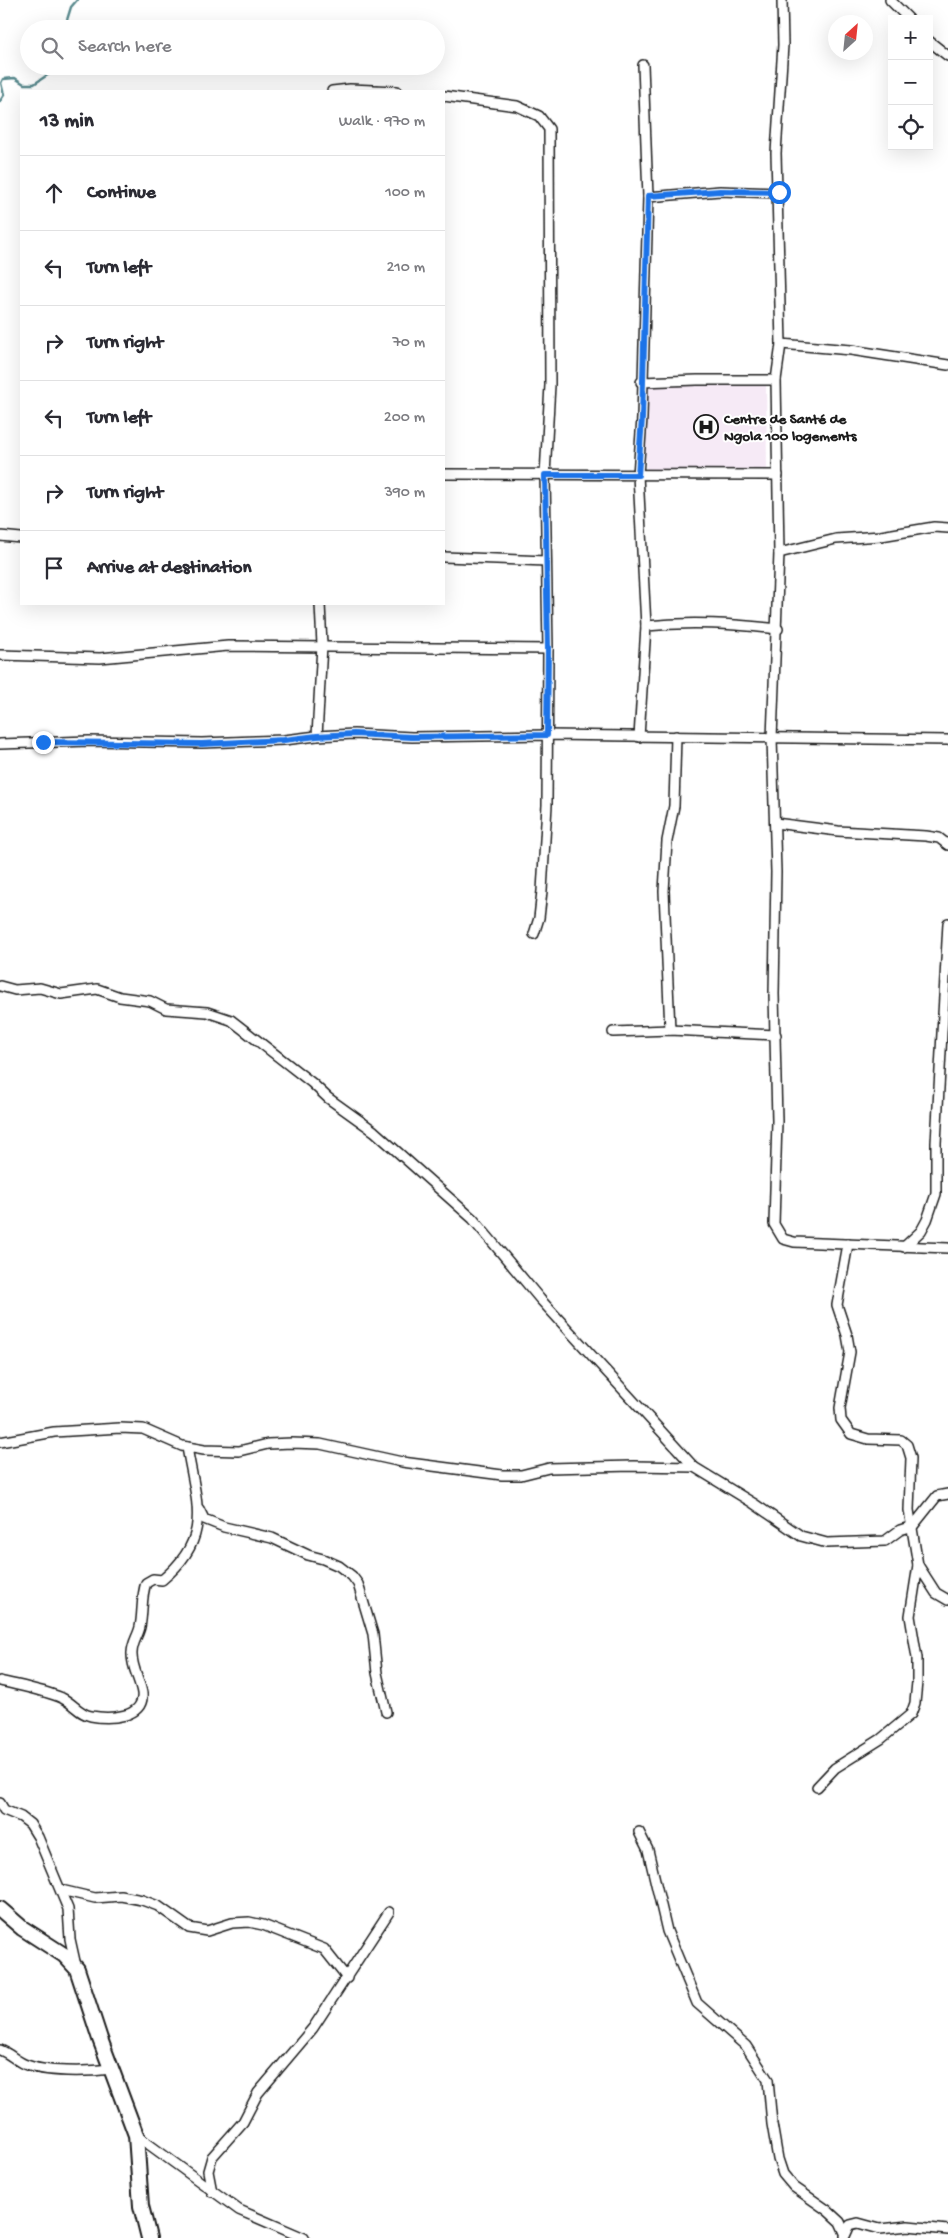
<!DOCTYPE html>
<meta charset="utf-8">
<style>
body{margin:0;font-family:"Gochi Hand",sans-serif;background:#f7f7f7;color:#2b2b33}
.controls{position:absolute;right:15px;top:15px;display:grid;overflow:hidden;border-radius:0px;box-shadow:0 5px 20px #0002}
.controls button{width:45px;height:45px;display:grid;place-items:center;padding:0;border:0;border-bottom:1px solid #e1e1e2;background:#fff;color:#2b2b33;font:25px sans-serif}
.compass{position:absolute;left:828px;top:15px;width:45px;height:45px;border-radius:50%;background:#fff;box-shadow:0 5px 20px #0002;rotate:27deg}
.stop{position:absolute;width:15px;height:15px;margin:-11px;border:4px solid #1a73e8;border-radius:50%;background:#fff}
.stop.end{background:#1a73e8;border-color:#fff;box-shadow:0 1px 5px #0008}
.list{margin:0;padding:0;list-style:none}
h2{display:flex;justify-content:space-between;align-items:center;height:65px;margin:0;padding:0 20px;font-size:21px}
h2 small{font-size:16px;font-weight:400;color:#7c7c81}
.list li{display:grid;grid-template-columns:32px 1fr auto;gap:15px;align-items:center;box-sizing:border-box;height:75px;padding:0 20px;border-top:1px solid #e1e1e2}
.list b{display:block;font-size:19px;white-space:nowrap}
.list em{font-size:16px;font-style:normal;color:#7c7c81}
.icon{flex:none;width:28px;height:28px;fill:none;stroke:currentColor;stroke-width:2;stroke-linecap:round;stroke-linejoin:round}
.map{position:relative;flex:none;width:948px;height:2238px;overflow:hidden}
.search{position:absolute;background:#fff;box-shadow:0 5px 20px #0002;left:20px;top:20px;width:425px;height:55px;display:flex;align-items:center;gap:12px;box-sizing:border-box;padding:0 18px;border-radius:28px;color:#7c7c81;font-size:19px}
.panel{position:absolute;background:#fff;box-shadow:0 5px 20px #0002;left:20px;top:90px;width:425px;height:515px;border-radius:0px}
.map>svg:first-child{display:block}
.built{fill:#f6eaf6}
.lines{fill:none;stroke-linecap:round;stroke-linejoin:round}
.stream{stroke:#59898d;stroke-width:2.5}
.street-casing{stroke:#1c1c1c;stroke-width:12}
.secondary-casing{stroke:#1c1c1c;stroke-width:18}
.street{stroke:#fff;stroke-width:9}
.secondary{stroke:#fff;stroke-width:14}
.route{stroke:#1a73e8;stroke-width:6}
.labels{text-anchor:middle;stroke-width:4;stroke-linejoin:round;paint-order:stroke}
.poi-label{font-size:15px;font-weight:bold;fill:#1c1c1c;stroke:#fff;text-anchor:start}
</style>
<div class="map">
<svg width="948" height="2238" viewBox="0 0 948 2238">
<rect width="100%" height="100%" fill="#fff"/>
<filter id="ink" filterUnits="userSpaceOnUse"><feTurbulence type="fractalNoise" baseFrequency=".02" numOctaves="2"/><feDisplacementMap in="SourceGraphic" scale="10" xChannelSelector="R" yChannelSelector="G"/><feConvolveMatrix kernelMatrix="1 2 1 2 8 2 1 2 1" color-interpolation-filters="sRGB"/></filter>
<g filter="url(#ink)">
<path class="built" d="M766,385L767,469L646,470L644,386Z"/>
<g class="lines">
<g class="stream">
<path d="M72,29L67,20L71,7L77,0"/>
<path d="M0,101L4,95L1,83L3,79L15,78L24,84H34L61,66"/>
</g>
<defs>
<g id="street">
<path d="M782,0L783,45L776,153L781,344L776,380L779,553L772,738L776,872L774,994L777,1121L774,1224L783,1239L794,1242L948,1248"/>
<path d="M890,0L909,19"/>
<path d="M929,41L948,56"/>
<path d="M332,91L350,89L397,91"/>
<path d="M444,96L517,106L539,116L549,129L550,385L545,475L548,649L547,805L542,891L539,918L534,934"/>
<path d="M648,197L720,191L779,193"/>
<path d="M781,344L851,350L948,365"/>
<path d="M641,382L697,380H776"/>
<path d="M444,474L778,475"/>
<path d="M0,536L21,538"/>
<path d="M779,553L836,539L881,536L934,527L948,528"/>
<path d="M444,557L546,561"/>
<path d="M646,626C691,621 733,624 778,629"/>
<path d="M0,655L100,658L228,646L548,649"/>
<path d="M317,736L322,645L320,604"/>
<path d="M639,737L646,626L638,475L642,418L648,197L643,65"/>
<path d="M0,744L89,741L202,743L284,740L317,736L354,734L412,737L547,735L948,740"/>
<path d="M775,823L838,831L926,836L939,838L948,845"/>
<path d="M0,986L15,990L40,988L61,994L97,989L120,997L150,1001L166,1009L207,1012L231,1020L312,1083L328,1098L374,1131L473,1219L540,1299L694,1467"/>
<path d="M670,1030L664,891L667,841L674,806L676,736"/>
<path d="M613,1032L670,1030L776,1035"/>
<path d="M904,1247L921,1231L927,1220L936,1194V1143L948,923"/>
<path d="M0,1442L54,1432L120,1428L143,1429L182,1446L204,1450L239,1451L268,1444L292,1443L320,1444L402,1462L502,1475H521L549,1468L633,1466L694,1467L753,1503L801,1536L827,1543L885,1541L900,1530L913,1526L937,1496L948,1494"/>
<path d="M199,1509L204,1519L224,1527L272,1538L308,1555L323,1559L339,1566L352,1576L358,1584L373,1634L377,1673L386,1712"/>
<path d="M918,1565L936,1593L948,1600"/>
<path d="M0,1681C20,1686 43,1690 62,1698C73,1703 79,1714 91,1716C108,1719 145,1719 142,1693C140,1680 131,1666 132,1653C132,1643 138,1636 140,1627C143,1613 141,1596 146,1583L153,1579L162,1580C214,1537 196,1503 187,1447"/>
<path d="M817,1787L835,1768L881,1739L911,1714L915,1703L917,1682V1658L910,1616L918,1565L909,1510L911,1458L907,1445L901,1440L868,1439L851,1434L841,1420L840,1408L850,1352L847,1335L837,1305L848,1244"/>
<path d="M0,1803L4,1810L21,1817L30,1824L38,1837L68,1909L70,1939L76,1966"/>
<path d="M639,1832L648,1850L667,1931L697,2003L746,2046L768,2080L772,2124L778,2159L783,2174L794,2187L827,2210L840,2222L845,2233"/>
<path d="M61,1890L95,1898L121,1896L142,1900L158,1906L189,1928L207,1931L232,1923L249,1922L263,1925L324,1949L347,1978"/>
<path d="M0,2050C9,2053 15,2060 24,2064C45,2073 88,2072 111,2069"/>
<path d="M136,2135L239,2210L304,2238"/>
<path d="M212,2192L208,2171L212,2157L243,2122L258,2093L313,2028L389,1912"/>
<path d="M845,2236L850,2225L858,2223L880,2229L908,2226L948,2230"/>
</g>
<path id="secondary" d="M0,1909L22,1928L64,1955L77,1969L100,2039L136,2135L141,2206L149,2238"/>
</defs>
<use href="#street" class="street-casing"/>
<use href="#secondary" class="secondary-casing"/>
<use href="#street" class="street"/>
<use href="#secondary" class="secondary"/>
</g>
</g>
<g class="lines" filter="url(#ink)">
<path class="route" d="M43,742L202,744L284,740L317,736L354,734L412,737L547,735L548,649L545,475H638L642,418L648,196L720,191L779,192"/>
</g>
<defs>
<symbol id="hospital-ring" viewBox="-11 -11 22 22"><circle r="9.5" fill="#fff" stroke="#1c1c1c" stroke-width="1.5"/><path d="M-5-5h3v3.5h4V-5h3V5h-3V1.5h-4V5h-3Z" fill="#1c1c1c"/></symbol>
</defs>
<g fill-rule="evenodd">
<use href="#hospital-ring" x="692" y="413" width="28" height="28"/>
</g>
<g class="labels">
<g class="poi-label">
<text x="724" y="423">Centre de Santé de<tspan x="724" dy="17">Ngola 100 logements</tspan></text>
</g>
</g>
</svg>
<div class="controls">
<button>+</button>
<button>−</button>
<button><svg class="icon" aria-label="locate" viewBox="0 0 24 24"><circle cx="12" cy="12" r="6"/><path d="M12 2v4M12 18v4M2 12h4M18 12h4"/></svg></button>
</div>
<svg class="compass" viewBox="-18 -18 36 36"><path d="M0-13l5 13h-10z" fill="#e53935"/><path d="M0 13l5-13h-10z" fill="#7c7c81"/></svg>
<div class="stop" style="left:779px;top:192px"></div>
<div class="stop end" style="left:43px;top:742px"></div>
<div class="search"><svg class="icon" aria-label="search" viewBox="0 0 24 24"><circle cx="10" cy="10" r="6"/><path d="M15 15l6 6"/></svg>Search here</div>
<section class="panel">
<h2>13 min<small>Walk · 970 m</small></h2>
<ul class="list">
<li><svg class="icon" aria-label="ahead" viewBox="0 0 24 24"><path d="M12 20V5M6 11l6-6 6 6"/></svg><div><b>Continue</b></div><em>100 m</em></li>
<li><svg class="icon" aria-label="left" viewBox="0 0 24 24"><path d="M17 20v-9H6M10 6l-5 5 5 5"/></svg><div><b>Turn left</b></div><em>210 m</em></li>
<li><svg class="icon" aria-label="right" viewBox="0 0 24 24"><path d="M7 20v-9h11M14 6l5 5-5 5"/></svg><div><b>Turn right</b></div><em>70 m</em></li>
<li><svg class="icon" aria-label="left" viewBox="0 0 24 24"><path d="M17 20v-9H6M10 6l-5 5 5 5"/></svg><div><b>Turn left</b></div><em>200 m</em></li>
<li><svg class="icon" aria-label="right" viewBox="0 0 24 24"><path d="M7 20v-9h11M14 6l5 5-5 5"/></svg><div><b>Turn right</b></div><em>390 m</em></li>
<li><svg class="icon" aria-label="arrive" viewBox="0 0 24 24"><path d="M6 21V4h12l-3 4 3 4H6"/></svg><div><b>Arrive at destination</b></div></li>
</ul>
</section>
</div>
